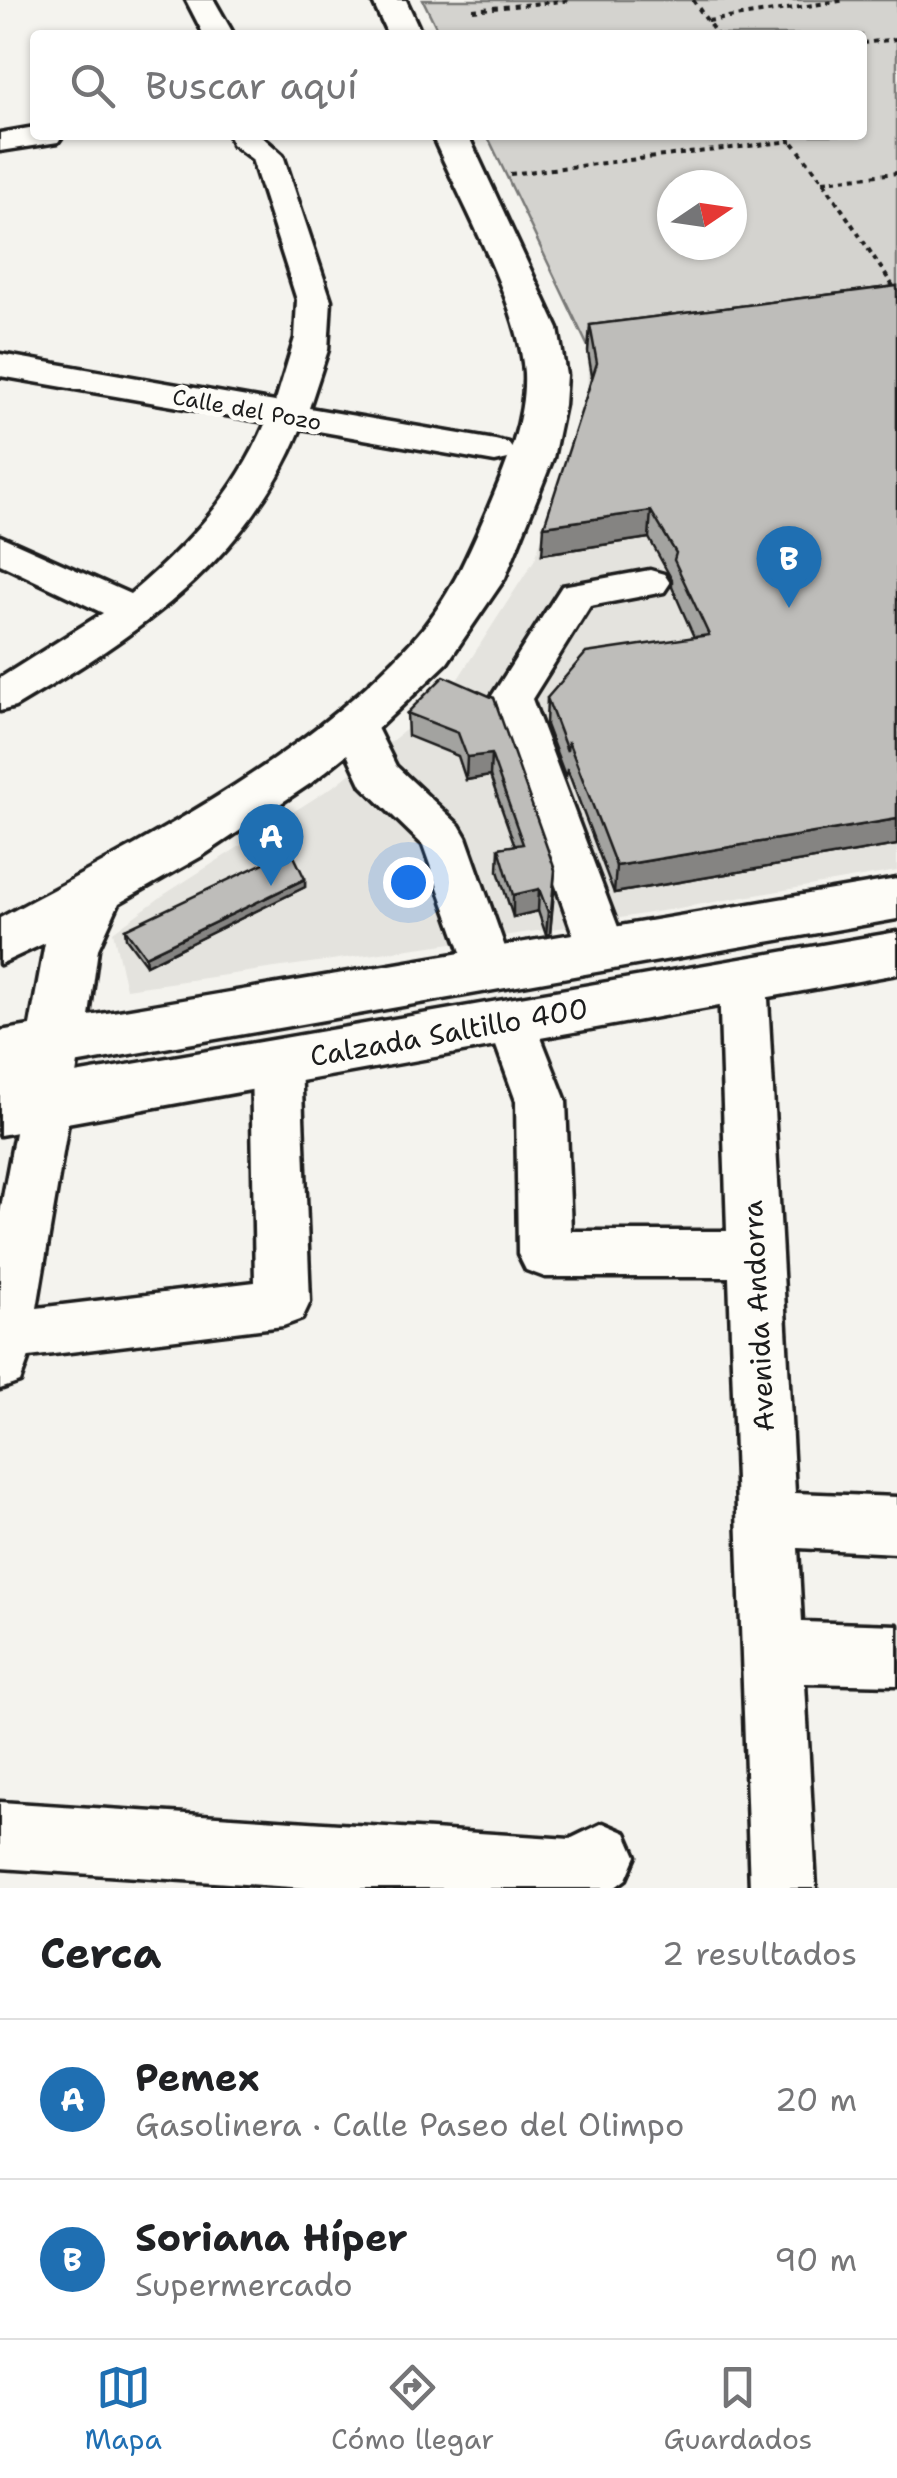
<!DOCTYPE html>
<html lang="es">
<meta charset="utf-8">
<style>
body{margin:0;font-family:"Shantell Sans",sans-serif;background:#f2f2f2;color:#202124}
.compass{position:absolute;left:657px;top:170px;width:90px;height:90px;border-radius:50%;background:#fff;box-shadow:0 2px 8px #0004;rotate:77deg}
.you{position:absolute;left:408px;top:882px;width:35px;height:35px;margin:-25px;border:8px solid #fff;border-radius:50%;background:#1a73e8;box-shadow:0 0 0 15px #1a73e833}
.badge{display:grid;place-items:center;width:65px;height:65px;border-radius:50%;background:#1f6fb2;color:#fff;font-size:32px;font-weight:700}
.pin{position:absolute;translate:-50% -82px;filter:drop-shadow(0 2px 5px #0008)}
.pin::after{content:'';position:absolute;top:52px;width:35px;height:30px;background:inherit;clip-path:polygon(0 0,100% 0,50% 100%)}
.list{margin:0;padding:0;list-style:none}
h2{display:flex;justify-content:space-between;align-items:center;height:130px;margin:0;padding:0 40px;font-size:42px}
h2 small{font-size:32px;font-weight:400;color:#757577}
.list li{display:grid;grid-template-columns:65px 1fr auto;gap:30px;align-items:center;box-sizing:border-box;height:160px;padding:0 40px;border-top:2px solid #e0e0e0}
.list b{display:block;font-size:38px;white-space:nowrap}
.list p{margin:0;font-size:32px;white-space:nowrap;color:#757577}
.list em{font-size:32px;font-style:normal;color:#757577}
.icon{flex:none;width:55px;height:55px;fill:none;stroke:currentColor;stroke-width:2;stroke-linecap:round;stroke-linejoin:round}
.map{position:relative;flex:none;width:897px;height:1888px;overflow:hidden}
.search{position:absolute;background:#fff;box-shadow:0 2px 8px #0004;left:30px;right:30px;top:30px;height:110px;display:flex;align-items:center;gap:25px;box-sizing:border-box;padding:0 35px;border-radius:10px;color:#757577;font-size:38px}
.sheet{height:450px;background:#fff}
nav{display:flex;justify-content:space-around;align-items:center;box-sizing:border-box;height:140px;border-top:2px solid #e0e0e0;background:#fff;font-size:28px;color:#757577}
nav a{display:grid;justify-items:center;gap:5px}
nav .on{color:#1f6fb2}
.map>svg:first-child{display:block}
.built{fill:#e4e3de}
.green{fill:#d4d3cf;stroke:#787876;stroke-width:2.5;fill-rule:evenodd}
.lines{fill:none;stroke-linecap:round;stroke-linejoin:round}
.minor-casing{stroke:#1c1c1c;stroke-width:7}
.major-casing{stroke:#1c1c1c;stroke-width:7}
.path{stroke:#1c1c1c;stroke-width:4;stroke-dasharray:5 5;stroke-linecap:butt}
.minor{fill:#fdfcf7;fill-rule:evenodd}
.major{fill:#fdfcf7;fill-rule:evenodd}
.wall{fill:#a3a3a0;stroke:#1c1c1c;stroke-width:2.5}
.shaded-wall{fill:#858482;stroke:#1c1c1c;stroke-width:2.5}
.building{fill:#bebdba;stroke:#1c1c1c;stroke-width:2.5}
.labels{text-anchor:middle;stroke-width:10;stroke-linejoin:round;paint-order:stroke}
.far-street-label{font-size:22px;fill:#1c1c1c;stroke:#fdfcf7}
.street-label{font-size:28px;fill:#1c1c1c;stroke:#fdfcf7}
</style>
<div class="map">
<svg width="897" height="1888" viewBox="0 0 897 1888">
<rect width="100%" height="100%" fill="#f4f3ee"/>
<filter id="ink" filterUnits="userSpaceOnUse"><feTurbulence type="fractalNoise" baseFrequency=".01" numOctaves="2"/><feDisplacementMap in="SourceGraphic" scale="20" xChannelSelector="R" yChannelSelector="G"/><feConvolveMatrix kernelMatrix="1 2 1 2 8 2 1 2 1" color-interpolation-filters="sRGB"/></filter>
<g filter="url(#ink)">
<path class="built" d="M897,316V871L573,926L126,989L113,932L165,894L337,784L445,699L535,559L587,391L588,352Z"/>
<path class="green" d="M423,0H897V312L590,351L487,135H862V35H440ZM672,185H732V245H672Z"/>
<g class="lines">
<defs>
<g id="minor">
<path d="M186,0H214L234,35H204Z"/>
<path d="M35,127V135H63L58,142L0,151V133Z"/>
<path d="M229,135H260L283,155L331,300L328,350L309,408L495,440L508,443L514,451L508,459L495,462L301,428C246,564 135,636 15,707L0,711V678L103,613L0,564V536L130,594C188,545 236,493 266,422L0,376V354L275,402L277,397L295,338L297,300L252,159L232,144Z"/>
<path d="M650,570L664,574L670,583L664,592L590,606L532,699L627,951L620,964L603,969L586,964L579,951L490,699L562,586Z"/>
<path d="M354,707L369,712L396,766L459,825L466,837L513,970L506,983L489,988L472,983L423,845L362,786L332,722L339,712Z"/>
<path d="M743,962L760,967L767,980L795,1493L897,1497V1553L798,1548L802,1622L897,1625V1685L805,1683L816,1888H750L729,1277H545L526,1270L518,1254L516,1101L487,1021L495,1007L512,1002L529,1007L566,1101L571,1231H727L719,980L726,967Z"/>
<path d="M56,1026L74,1031L81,1045L37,1308L255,1282L251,1063L258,1049L276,1043L294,1049L301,1063L310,1302L302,1319L283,1326L29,1357L20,1382L0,1389V1213L22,1095L18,1103L0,1109V1035L9,1032L27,1038L31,1047L38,1031Z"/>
<path d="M0,1802L570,1839L603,1823L626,1833L636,1856L626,1879L614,1888H307L0,1868Z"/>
</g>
<g id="major">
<path d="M372,0H406L422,35H388Z"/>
<path d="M432,135H468L558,329L566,375L564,405L553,458L505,578L447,663L372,734L311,783L202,856L119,903L98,949L89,1016L897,879V919L0,1077V1031L30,1026L45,943L0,964V918C141,842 303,761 412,641C449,601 469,553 490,504C507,464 526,418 524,373C520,306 460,200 432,135Z"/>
<path d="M897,932V974L0,1135V1087Z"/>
</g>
</defs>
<use href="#minor" class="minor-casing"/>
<use href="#major" class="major-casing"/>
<g class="path">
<path d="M693,0L717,35"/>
<path d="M473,10L572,0"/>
<path d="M708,21L846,0"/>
<path d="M862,43L897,39"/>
<path d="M787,135L823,181L897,292"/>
<path d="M510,174L792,141"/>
<path d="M823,181L897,173"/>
</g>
<use href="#minor" class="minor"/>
<use href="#major" class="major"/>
</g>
<g class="wall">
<path d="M897,286V845L614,893L567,769L566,778L546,725L547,698L694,637L672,587V580L649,538L542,554L592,376L588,352L590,325Z"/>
<path d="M494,698L554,892L550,934L546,935L538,911L513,917L498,871L499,848L515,846L490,776L466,780L458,756L408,736L407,713Z"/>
<path d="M305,879V887L146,965L126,938L125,929Z"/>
</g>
<g class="shaded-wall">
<path d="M651,511L649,538L542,554L544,526Z"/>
<path d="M491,754L490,776L466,780L467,757Z"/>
<path d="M897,819V845L614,893L616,866Z"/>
<path d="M555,870L550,934L546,935L548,912Z"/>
<path d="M305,879V887L146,965L145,956Z"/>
<path d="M539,889L538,911L513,917V895Z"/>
</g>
<g class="building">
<path d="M897,286V819L616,866L568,741L567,751L547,698L586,653L709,635L674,560L676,553L651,511L544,526L597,363L590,325Z"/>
<path d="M444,676L494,698L555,870L551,912H548L539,889L513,895L499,848L523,844L491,754L467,757L458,733L407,713Z"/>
<path d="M291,850L305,879L145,956L125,929Z"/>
</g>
</g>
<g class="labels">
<g class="far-street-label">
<text transform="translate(247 409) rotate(10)" y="8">Calle del Pozo</text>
</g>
<g class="street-label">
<text transform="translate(449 1032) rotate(-10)" y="10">Calzada Saltillo 400</text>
<text transform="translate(758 1316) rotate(-93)" y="10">Avenida Andorra</text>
</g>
</g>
</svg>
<svg class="compass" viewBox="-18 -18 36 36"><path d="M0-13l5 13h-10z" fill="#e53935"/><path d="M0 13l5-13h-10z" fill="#757577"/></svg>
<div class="you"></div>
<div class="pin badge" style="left:271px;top:886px">A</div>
<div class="pin badge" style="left:789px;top:608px">B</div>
<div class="search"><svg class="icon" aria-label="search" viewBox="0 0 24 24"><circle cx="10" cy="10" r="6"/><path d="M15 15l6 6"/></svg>Buscar aquí</div>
</div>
<section class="sheet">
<h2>Cerca<small>2 resultados</small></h2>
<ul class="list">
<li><span class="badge">A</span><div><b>Pemex</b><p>Gasolinera · Calle Paseo del Olimpo</p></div><em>20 m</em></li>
<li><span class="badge">B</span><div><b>Soriana Híper</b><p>Supermercado</p></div><em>90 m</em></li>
</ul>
</section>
<nav>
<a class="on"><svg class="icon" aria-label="map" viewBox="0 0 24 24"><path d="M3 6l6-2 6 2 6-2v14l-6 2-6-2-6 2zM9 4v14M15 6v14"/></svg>Mapa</a>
<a><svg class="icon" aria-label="directions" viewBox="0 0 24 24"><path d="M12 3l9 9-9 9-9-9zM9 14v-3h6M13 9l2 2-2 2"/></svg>Cómo llegar</a>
<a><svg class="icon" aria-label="saved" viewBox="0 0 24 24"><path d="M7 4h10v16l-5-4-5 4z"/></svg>Guardados</a>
</nav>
